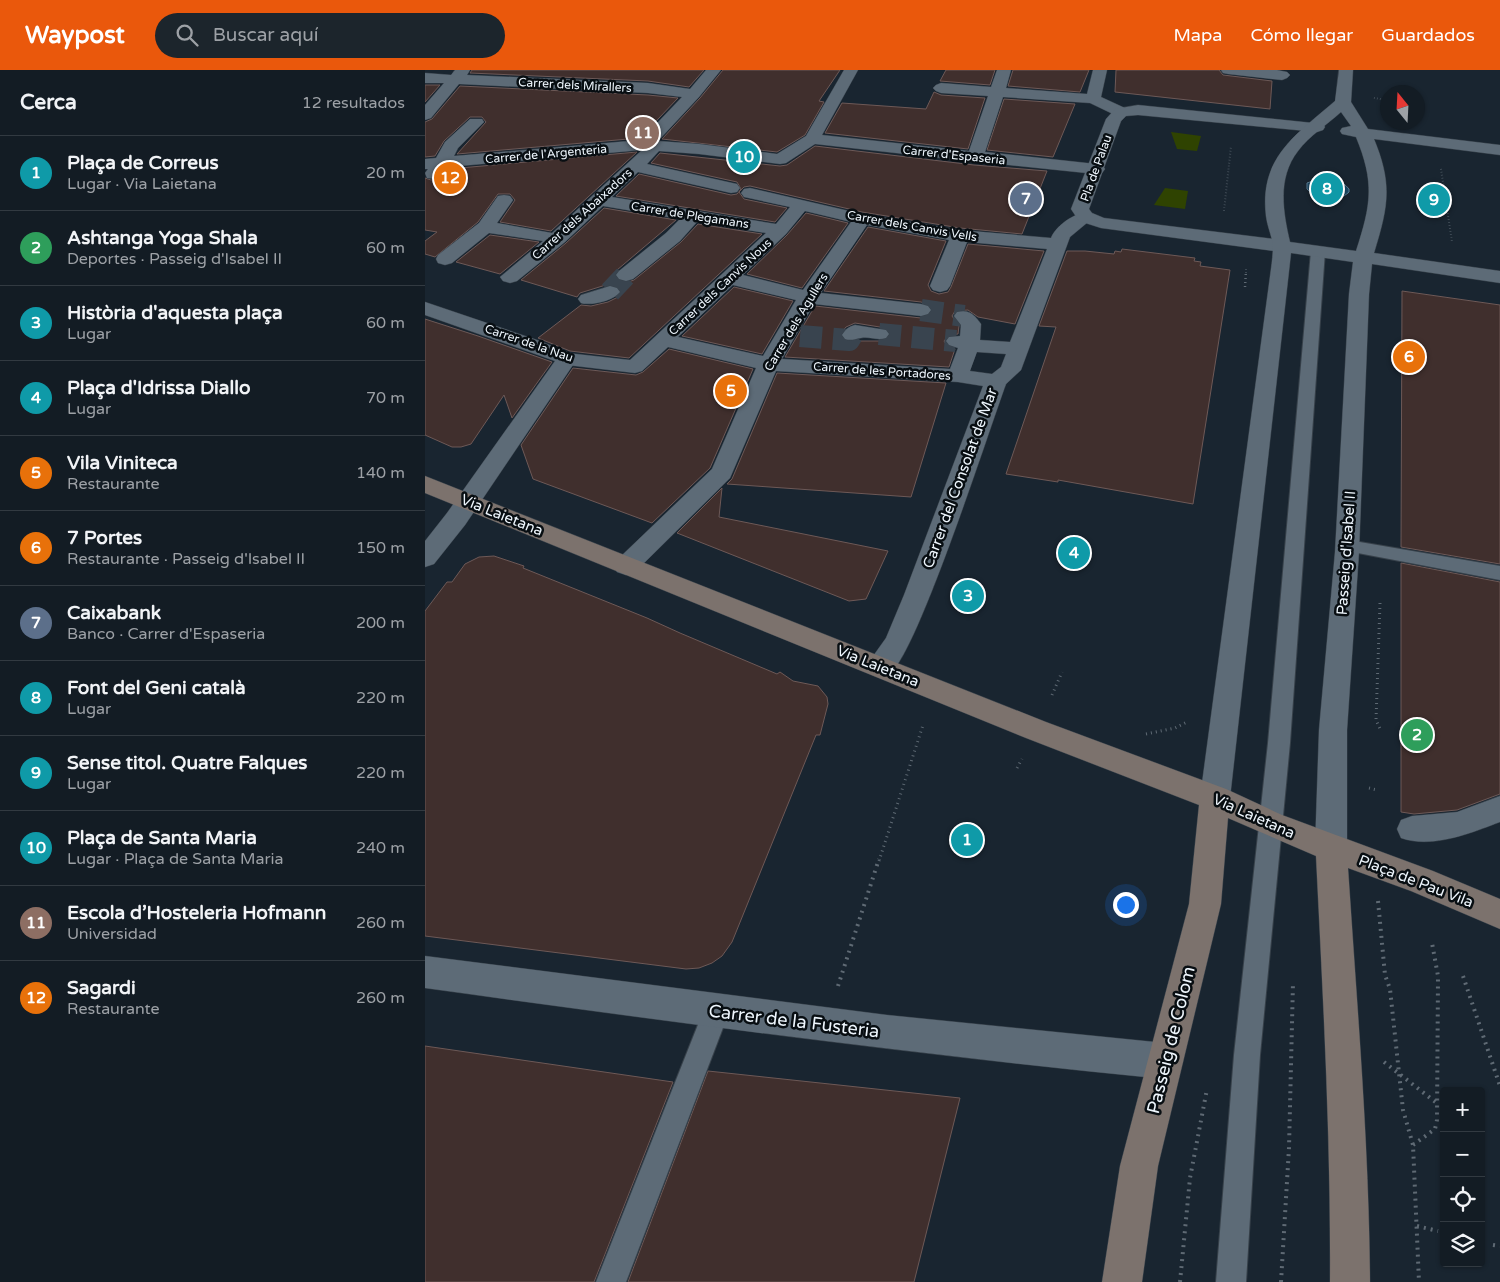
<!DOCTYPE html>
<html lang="es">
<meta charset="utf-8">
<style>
body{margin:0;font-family:"Varela Round",sans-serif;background:#1c252c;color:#f1f3f6}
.controls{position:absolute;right:15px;bottom:15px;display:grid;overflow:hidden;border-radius:5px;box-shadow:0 1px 4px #0004}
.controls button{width:45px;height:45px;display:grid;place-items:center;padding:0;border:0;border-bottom:1px solid #323a41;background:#131c24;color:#f1f3f6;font:25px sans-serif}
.compass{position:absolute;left:955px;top:15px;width:45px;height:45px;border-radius:50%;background:#131c24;box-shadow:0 1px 4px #0004;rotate:342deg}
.you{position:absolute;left:700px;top:834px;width:18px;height:18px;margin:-12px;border:4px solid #fff;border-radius:50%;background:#1a73e8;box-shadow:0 0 0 8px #1a73e833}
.badge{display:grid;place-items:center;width:32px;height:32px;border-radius:50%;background:#ea580c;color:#fff;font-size:16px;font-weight:700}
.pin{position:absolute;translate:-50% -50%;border:2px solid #fff;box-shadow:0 1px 5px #0006}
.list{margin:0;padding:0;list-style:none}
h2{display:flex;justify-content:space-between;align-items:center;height:65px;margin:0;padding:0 20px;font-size:21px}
h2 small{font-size:16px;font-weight:400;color:#9da1a6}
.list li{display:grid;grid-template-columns:32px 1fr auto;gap:15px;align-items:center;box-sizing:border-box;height:75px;padding:0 20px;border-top:1px solid #323a41}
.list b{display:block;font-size:19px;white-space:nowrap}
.list p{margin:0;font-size:16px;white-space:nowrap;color:#9da1a6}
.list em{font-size:16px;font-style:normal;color:#9da1a6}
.icon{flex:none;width:28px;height:28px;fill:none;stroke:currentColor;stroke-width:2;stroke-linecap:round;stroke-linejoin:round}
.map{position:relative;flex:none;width:1075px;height:1212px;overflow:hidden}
header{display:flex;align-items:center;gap:30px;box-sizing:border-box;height:70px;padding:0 25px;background:#ea580c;color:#fff}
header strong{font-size:24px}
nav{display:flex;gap:28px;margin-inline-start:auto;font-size:18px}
.search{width:350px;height:45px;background:#1c252c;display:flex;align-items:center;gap:12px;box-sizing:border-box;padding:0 18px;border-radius:28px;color:#9da1a6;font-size:19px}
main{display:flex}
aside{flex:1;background:#131c24}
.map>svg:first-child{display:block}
.green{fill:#2f4301}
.water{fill:#1c4965;stroke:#5b7d93}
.building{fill:#402f2d;stroke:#6d5957;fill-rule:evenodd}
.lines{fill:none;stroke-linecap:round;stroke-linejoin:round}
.pedestrian-tunnel{stroke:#39444f;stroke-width:22;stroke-dasharray:22 11;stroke-linecap:butt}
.service-casing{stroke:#37414a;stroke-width:2}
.pedestrian-casing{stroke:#37414a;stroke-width:1}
.minor-casing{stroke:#37414a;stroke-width:1}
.tertiary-casing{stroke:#37414a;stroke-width:1}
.secondary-casing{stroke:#37414a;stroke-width:1}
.path-far3{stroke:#5f6a74;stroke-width:2;stroke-dasharray:0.5 2.5;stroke-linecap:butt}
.path-far2{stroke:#5f6a74;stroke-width:2.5;stroke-dasharray:1 3;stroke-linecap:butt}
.path-far1{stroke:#5f6a74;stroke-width:3;stroke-dasharray:1 4;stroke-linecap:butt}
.path{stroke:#5f6a74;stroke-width:4;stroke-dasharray:2 5;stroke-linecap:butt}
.service{fill:#5d6b77;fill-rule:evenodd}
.pedestrian{fill:#5d6b77;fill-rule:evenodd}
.minor{fill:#5d6b77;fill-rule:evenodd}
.tertiary{fill:#5d6b77;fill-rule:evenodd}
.secondary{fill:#7c726d;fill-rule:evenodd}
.labels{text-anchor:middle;stroke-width:5;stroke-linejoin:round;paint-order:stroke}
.far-street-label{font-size:12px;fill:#eef6fd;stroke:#080e12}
.street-label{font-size:15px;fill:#eef6fd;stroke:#080e12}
.near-street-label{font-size:18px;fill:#eef6fd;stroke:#080e12}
</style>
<header>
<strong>Waypost</strong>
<div class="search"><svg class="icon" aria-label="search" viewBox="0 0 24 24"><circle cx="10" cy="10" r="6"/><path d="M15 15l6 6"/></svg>Buscar aquí</div>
<nav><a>Mapa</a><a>Cómo llegar</a><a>Guardados</a></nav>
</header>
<main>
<aside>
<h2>Cerca<small>12 resultados</small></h2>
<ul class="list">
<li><span class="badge" style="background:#0f9aa8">1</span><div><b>Plaça de Correus</b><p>Lugar · Via Laietana</p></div><em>20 m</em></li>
<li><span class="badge" style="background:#2e9e5b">2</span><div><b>Ashtanga Yoga Shala</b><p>Deportes · Passeig d'Isabel II</p></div><em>60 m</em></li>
<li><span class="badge" style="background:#0f9aa8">3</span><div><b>Història d'aquesta plaça</b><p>Lugar</p></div><em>60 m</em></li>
<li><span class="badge" style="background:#0f9aa8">4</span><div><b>Plaça d'Idrissa Diallo</b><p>Lugar</p></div><em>70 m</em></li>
<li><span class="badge" style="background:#e8710a">5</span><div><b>Vila Viniteca</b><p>Restaurante</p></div><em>140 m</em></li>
<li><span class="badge" style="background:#e8710a">6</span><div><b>7 Portes</b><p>Restaurante · Passeig d'Isabel II</p></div><em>150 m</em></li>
<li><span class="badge" style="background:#5c6f8a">7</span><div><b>Caixabank</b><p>Banco · Carrer d'Espaseria</p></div><em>200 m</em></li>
<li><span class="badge" style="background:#0f9aa8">8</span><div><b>Font del Geni català</b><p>Lugar</p></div><em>220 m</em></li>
<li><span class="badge" style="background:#0f9aa8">9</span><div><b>Sense titol. Quatre Falques</b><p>Lugar</p></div><em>220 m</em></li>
<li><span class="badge" style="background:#0f9aa8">10</span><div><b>Plaça de Santa Maria</b><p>Lugar · Plaça de Santa Maria</p></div><em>240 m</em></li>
<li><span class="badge" style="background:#8d6e63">11</span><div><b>Escola d’Hosteleria Hofmann</b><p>Universidad</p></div><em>260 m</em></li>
<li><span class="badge" style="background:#e8710a">12</span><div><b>Sagardi</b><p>Restaurante</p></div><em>260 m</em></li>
</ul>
</aside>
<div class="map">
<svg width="1075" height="1212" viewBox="0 0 1075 1212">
<rect width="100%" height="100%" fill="#192530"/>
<g class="green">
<path d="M746,62L776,66L772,81L752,79Z"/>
<path d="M740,118L763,121L760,139L729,135Z"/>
</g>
<path class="water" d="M896,108C906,108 917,110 924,119V122C913,133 892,130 882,119V113Z"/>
<g class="building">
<path d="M47,0H279L264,17L223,11L45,3Z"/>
<path d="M298,0H415L394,31L399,32L380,65L352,82L237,69L275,28Z"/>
<path d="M521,0H570L565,15L515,11Z"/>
<path d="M588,0H664L655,22L583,16Z"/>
<path d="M691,0H794L798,5L847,11L845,39L690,22Z"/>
<path d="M0,15H15L0,32Z"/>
<path d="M35,16L223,25L253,28L215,68L32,84L61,52L57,47H45L19,71L10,86L0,87V52L7,49Z"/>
<path d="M509,22L516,25L560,28L543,79L400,63L417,33L501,39Z"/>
<path d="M579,29L650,34L628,87L562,80Z"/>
<path d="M390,76L549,95L622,101L597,164L535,158L437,142L325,116L319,117L314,122L319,129L362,138L350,152L191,126L214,104L306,125L312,124L316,119L312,112L226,93L235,83L355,96L362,95Z"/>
<path d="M212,82L126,161L75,152L90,130L85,124H73L53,152L10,187L0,184V171L12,162L0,160V108L6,110L12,109L24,99Z"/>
<path d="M179,138L251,150L192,200L190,206L193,211L200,213L209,210L256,172L273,154L337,164L204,288L145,281L113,268L156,235L166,236L183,232L193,227L196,221L193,216L184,214L155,223L152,227L96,210L141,173Z"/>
<path d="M381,143L423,153L377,218L322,204L362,165Z"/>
<path d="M443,157L521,171L503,215L506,221L514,224L523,222L526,217L543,174L619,181L590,254L553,247L543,240L530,241L527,246L534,256L533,264L524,265L519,271L522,276L530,279L524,297L360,287L390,236L496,248L504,246L508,241L504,235L496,232L399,221ZM430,253L461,258L466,264L462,269L458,271H420L415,264L421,257Z"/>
<path d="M65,165L114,172L75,204L31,192Z"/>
<path d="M697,179L770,188L769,191L776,192L775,196L805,200L768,434L633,410V412L581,404L631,257L614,256L642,181H660L689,184L690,181L696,182Z"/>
<path d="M309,217L368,231L337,284L257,266Z"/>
<path d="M977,221L1075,235V494L976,477Z"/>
<path d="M0,249L53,266L127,292L87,348L79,325L46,374L36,377H27L0,365Z"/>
<path d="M244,279L328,299L285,398L227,453L108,409L96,375L148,298L211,305L218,302Z"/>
<path d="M352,303L521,313L486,427L302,414L307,409Z"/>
<path d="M297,418L294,447L463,481L441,529L424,531L252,463Z"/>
<path d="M69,486L99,496L98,498L222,548L255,563L352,604L355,602L368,611L393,616L402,627L403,634L395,665H391L307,872L297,886L287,893L274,898L261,899L0,866V541L22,512H27L40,494L54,487Z"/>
<path d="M976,493L1075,512V724L1032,740L989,744L976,742Z"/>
<path d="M0,976L248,1012L169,1212H0Z"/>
<path d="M283,1001L535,1028L489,1212H203Z"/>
</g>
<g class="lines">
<g class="pedestrian-tunnel">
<path d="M185,222L201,205"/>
<path d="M496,240L539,246"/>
<path d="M454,264L531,271"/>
<path d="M375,266L424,270L427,265"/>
</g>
<defs>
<g id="service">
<path d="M893,177L900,181L865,673L835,985L821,1212H791L809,985L843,673L886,181Z"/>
<path d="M923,470L1075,496V510L917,480L914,476L917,472Z"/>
<path d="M291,930L300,933L304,942L201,1212H171L278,942L282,933Z"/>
</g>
<g id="pedestrian">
<path d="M30,0H45L42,5L223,13L265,19L281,0H296L274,27L233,71L274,74L352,84L381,66L419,0H433L397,65L544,81L563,26L516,23L511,21L508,18L511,15L516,13L566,17L572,0H586L581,18L662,24L668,0H682L676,27L702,39L704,42L702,45H690L665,33L578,27L560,82L671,94L677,95L680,99L677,103L671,104L555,92L550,93L543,91L390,74L361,93L355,94L274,84L234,81L222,94L312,114L315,118L312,122L306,123L213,102L187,127L351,154L365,137L319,127L316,123L319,119L325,118L437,144L535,160L626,168C631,155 653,140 666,143L669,147L645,167L596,300L581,314C565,357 491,588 464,604C457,608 452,605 445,603L441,596L461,568L479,525L558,316L533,312L351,301L305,408L210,502L201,505L192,502L188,496L192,490L287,399L331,298L243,277L217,301L210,303L142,295L135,293L132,289L135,285L142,283L205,290L341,163L272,152L255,171L208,209L201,211L194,209L191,205L194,201L241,163L255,149L178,136L140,172L92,211L85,213L78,211L75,207L118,171L64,163L27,193L20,195L13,193L11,189L13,185L54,153L73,126L79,125L85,126L88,130L72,153L127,163L217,80L23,97C16,105 13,110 2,108L0,103L3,99H0V89L11,88L20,72L45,49H57L59,52L33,78L29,86L216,70L257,27L223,23L34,14L6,48L0,50V35L19,13H0V3L26,5ZM380,141L426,152L378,220L318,205L361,164ZM442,155L524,170L505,216L508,220L515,222L522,220L525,216L542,172L622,179L585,272L555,270L556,254C549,244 544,239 532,242L529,246L536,255L535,266L524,267L521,271L524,275L533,278L525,299L357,289L389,234L496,246L503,244L506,240L503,236L496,234L396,223ZM308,215L371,230L338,286L253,267ZM552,282L581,284L576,297L567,304L545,301Z"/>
<path d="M796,0H852L862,2L865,5L862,8L857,10L803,4L798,3Z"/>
<path d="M185,216L192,218L195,222C188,231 166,236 156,233L153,229L156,225Z"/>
<path d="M430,255L461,260L464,264L461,268C452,271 444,266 436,268C429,269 427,271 420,269L417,265C421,259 423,257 430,255Z"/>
<path d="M1075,726V752C1046,763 1007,779 976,768L972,759L976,750L987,746L1032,742Z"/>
</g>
<g id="minor">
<path d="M713,35L898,54L900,57L898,60L892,62L713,45L701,46L696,51L664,139L667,143L679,148L857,170L864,172L866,176L864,180L857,182L676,158L654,151L646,139L681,49L690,39Z"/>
<path d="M0,232L112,270L149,285L152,289L40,455L9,494L0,497V471L22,443L130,291L0,245Z"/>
<path d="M0,886L462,945L740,973L753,978L758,991L753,1004L740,1009C493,985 246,952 0,918Z"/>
</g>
<path id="tertiary" d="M914,0H928L926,32L943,59L1075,75V85L949,69C968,115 963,137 949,183L1075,201V213L947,194L944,224L934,482L922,660V778L917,788L906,792L895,788L890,778L894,660L910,482L924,224L928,192L866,183L805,728L801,737L790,741L779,737L775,728L846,199C847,192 848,183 848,176C847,166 842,156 841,146C834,87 871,65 910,31ZM916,42L926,56L917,58L915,61L917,64L931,67C950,113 946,135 931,181L865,172C858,142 852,108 873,81C884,66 903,54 916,42Z"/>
<path id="secondary" d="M0,406L621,652L801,719L857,745L1008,801L1075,829V859L986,821L923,798C932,936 944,1074 945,1212H905C906,1070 898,928 891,786L803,748L796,834L733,1096L717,1212H677L695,1096L764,834L774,735L601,668L0,423Z"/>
</defs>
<use href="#service" class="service-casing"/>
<use href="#pedestrian" class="pedestrian-casing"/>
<use href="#minor" class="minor-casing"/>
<use href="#tertiary" class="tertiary-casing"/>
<use href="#secondary" class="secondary-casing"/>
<g class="path-far3">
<path d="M949,28L962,30"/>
<path d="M957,35H962"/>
<path d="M1016,99L1027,172"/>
<path d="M799,141L806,76"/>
<path d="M821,203V198"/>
</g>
<path class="path-far2" d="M820,217L821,201"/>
<g class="path-far1">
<path d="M955,533L951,650L956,661"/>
<path d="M627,625L637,602"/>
<path d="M721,664L750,658L762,652"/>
<path d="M592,698L597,689"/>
<path d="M944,718L952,720"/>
<path d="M454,791L498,655"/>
</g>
<g class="path">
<path d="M953,831L960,905L965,919L978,1040L988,1075L994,1212"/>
<path d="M1038,906L1075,1016"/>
<path d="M413,916L454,789"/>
<path d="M959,992L1013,1034"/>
<path d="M988,1075L1010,1059L1012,1050L1013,906L1007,873"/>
<path d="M992,1156L1013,1161"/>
<path d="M1068,1175L1075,1176"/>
<path d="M755,1212L765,1108L782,1019"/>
<path d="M856,1212L864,1078L868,912"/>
</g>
<use href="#service" class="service"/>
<use href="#pedestrian" class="pedestrian"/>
<use href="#minor" class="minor"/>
<use href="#tertiary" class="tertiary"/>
<use href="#secondary" class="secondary"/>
</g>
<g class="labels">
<g class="far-street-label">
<text transform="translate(150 15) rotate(3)" y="4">Carrer dels Mirallers</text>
<text transform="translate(121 84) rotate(-5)" y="4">Carrer de l'Argenteria</text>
<text transform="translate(529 85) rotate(6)" y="4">Carrer d'Espaseria</text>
<text transform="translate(671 98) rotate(-70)" y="4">Pla de Palau</text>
<text transform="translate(157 144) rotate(-42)" y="4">Carrer dels Abaixadors</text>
<text transform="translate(265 145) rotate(9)" y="4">Carrer de Plegamans</text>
<text transform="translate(487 156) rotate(10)" y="4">Carrer dels Canvis Vells</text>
<text transform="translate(295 217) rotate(-43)" y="4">Carrer dels Canvis Nous</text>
<text transform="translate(371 252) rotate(-59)" y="4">Carrer dels Agullers</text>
<text transform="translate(104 273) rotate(19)" y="4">Carrer de la Nau</text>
<text transform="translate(457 301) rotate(4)" y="4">Carrer de les Portadores</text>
</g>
<g class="street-label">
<text transform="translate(535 408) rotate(-70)" y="5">Carrer del Consolat de Mar</text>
<text transform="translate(77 445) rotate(22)" y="5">Via Laietana</text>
<text transform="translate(921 483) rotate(-86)" y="5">Passeig d'Isabel II</text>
<text transform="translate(453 596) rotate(22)" y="5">Via Laietana</text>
<text transform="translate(829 746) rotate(24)" y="5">Via Laietana</text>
<text transform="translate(991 811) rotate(21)" y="5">Plaça de Pau Vila</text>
</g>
<g class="near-street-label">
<text transform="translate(369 951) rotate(7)" y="6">Carrer de la Fusteria</text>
<text transform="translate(746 970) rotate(-76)" y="6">Passeig de Colom</text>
</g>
</g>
</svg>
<div class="controls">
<button>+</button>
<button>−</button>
<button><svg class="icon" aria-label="locate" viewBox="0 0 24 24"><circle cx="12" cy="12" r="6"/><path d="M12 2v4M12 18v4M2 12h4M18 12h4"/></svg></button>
<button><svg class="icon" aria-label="layers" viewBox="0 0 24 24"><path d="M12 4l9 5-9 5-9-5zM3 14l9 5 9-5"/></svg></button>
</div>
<svg class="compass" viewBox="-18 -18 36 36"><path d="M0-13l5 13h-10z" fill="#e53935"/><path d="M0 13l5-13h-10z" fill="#9da1a6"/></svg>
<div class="you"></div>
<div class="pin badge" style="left:542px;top:770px;background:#0f9aa8">1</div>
<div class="pin badge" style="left:992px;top:665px;background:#2e9e5b">2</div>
<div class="pin badge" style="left:543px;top:526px;background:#0f9aa8">3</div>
<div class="pin badge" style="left:649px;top:483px;background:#0f9aa8">4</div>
<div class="pin badge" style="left:306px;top:321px;background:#e8710a">5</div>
<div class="pin badge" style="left:984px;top:287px;background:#e8710a">6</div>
<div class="pin badge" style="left:601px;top:129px;background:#5c6f8a">7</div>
<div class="pin badge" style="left:902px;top:119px;background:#0f9aa8">8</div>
<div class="pin badge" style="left:1009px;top:130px;background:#0f9aa8">9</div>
<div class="pin badge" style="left:319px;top:87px;background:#0f9aa8">10</div>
<div class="pin badge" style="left:218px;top:63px;background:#8d6e63">11</div>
<div class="pin badge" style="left:25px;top:108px;background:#e8710a">12</div>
</div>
</main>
